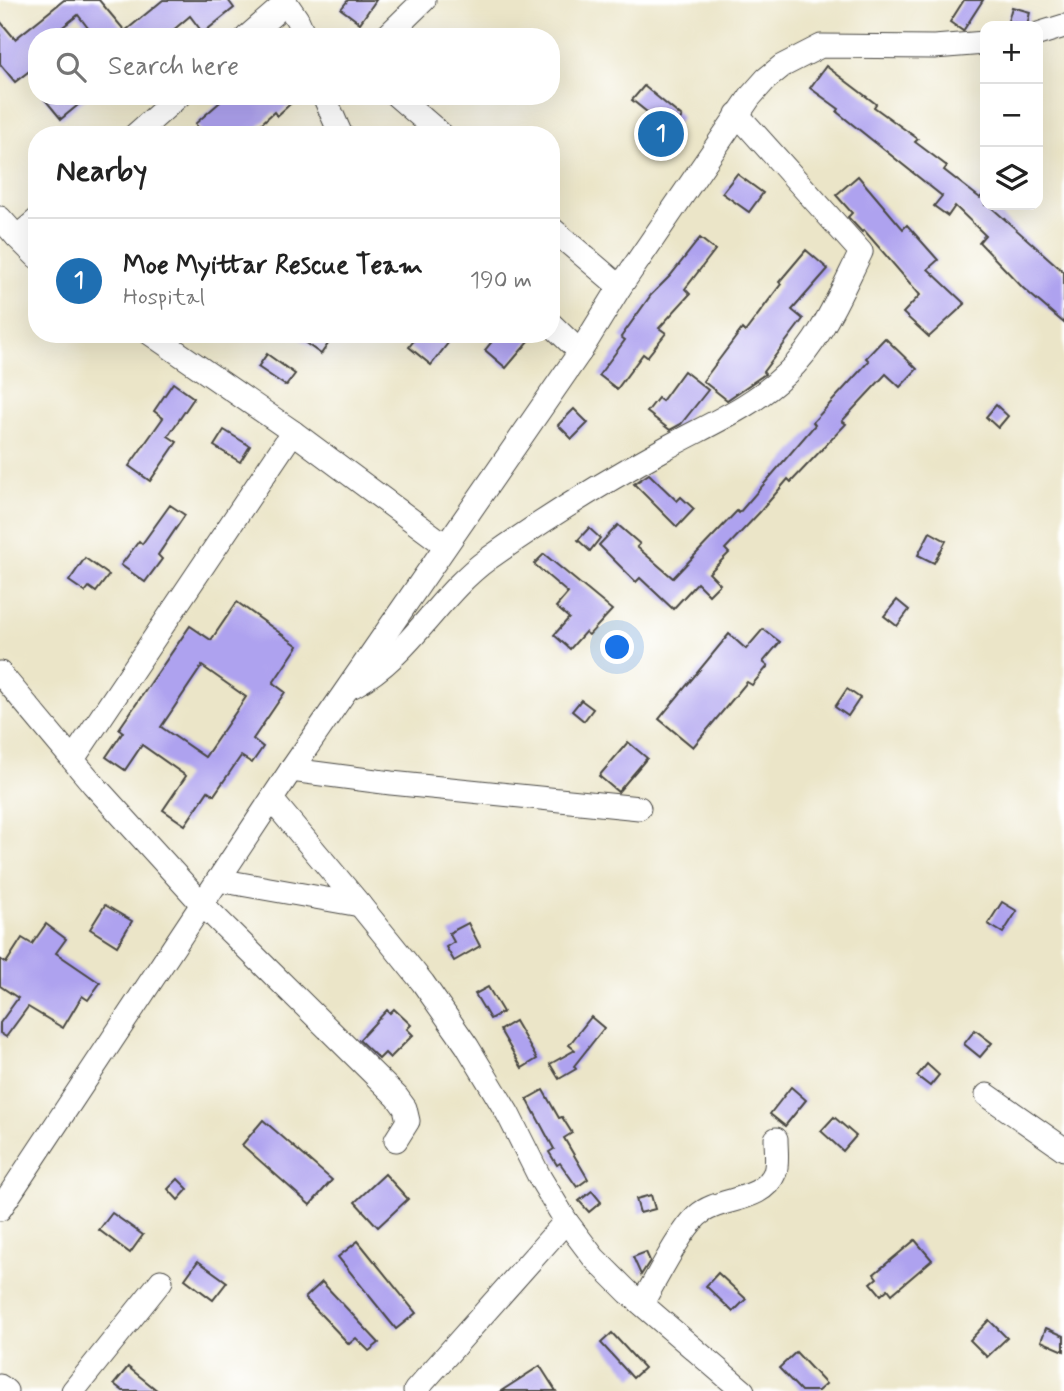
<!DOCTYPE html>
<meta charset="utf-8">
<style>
body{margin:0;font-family:Mynerve,sans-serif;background:#f2f2f2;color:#222}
.controls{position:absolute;right:21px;top:21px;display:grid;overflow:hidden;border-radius:14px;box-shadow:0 7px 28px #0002}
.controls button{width:63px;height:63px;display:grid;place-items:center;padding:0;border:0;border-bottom:2px solid #e0e0e0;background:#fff;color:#222;font:35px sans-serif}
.you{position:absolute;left:618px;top:648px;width:24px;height:24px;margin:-18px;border:5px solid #fff;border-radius:50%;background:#1a73e8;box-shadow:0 0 0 10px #1a73e833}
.badge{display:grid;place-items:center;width:46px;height:46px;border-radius:50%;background:#1f6fb2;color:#fff;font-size:23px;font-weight:700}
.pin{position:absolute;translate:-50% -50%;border:4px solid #fff;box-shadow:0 2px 7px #0006}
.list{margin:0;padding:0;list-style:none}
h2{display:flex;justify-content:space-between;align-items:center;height:91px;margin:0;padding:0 28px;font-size:30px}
h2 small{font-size:23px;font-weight:400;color:#767676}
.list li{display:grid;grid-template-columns:46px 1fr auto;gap:21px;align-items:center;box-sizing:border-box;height:126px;padding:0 28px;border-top:2px solid #e0e0e0}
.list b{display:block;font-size:26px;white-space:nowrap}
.list p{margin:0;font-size:23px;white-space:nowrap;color:#767676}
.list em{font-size:23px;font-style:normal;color:#767676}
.icon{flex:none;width:38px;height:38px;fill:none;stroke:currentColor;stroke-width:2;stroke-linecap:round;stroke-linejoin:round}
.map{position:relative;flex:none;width:1064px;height:1391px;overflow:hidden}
.search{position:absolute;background:#fff;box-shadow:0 7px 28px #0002;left:28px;top:28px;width:532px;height:77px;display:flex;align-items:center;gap:18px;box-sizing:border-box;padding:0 24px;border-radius:28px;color:#767676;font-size:26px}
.panel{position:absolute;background:#fff;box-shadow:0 7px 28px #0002;left:28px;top:126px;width:532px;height:217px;border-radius:28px}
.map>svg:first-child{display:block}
.building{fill:#aea2ef;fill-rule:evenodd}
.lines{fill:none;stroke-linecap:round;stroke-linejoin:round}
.street-casing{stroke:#484743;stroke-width:25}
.street{stroke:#fff;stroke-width:23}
</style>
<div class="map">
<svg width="1064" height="1391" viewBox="0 0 1064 1391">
<rect width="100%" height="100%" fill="#fff"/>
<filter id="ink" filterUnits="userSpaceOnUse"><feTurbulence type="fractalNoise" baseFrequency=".0143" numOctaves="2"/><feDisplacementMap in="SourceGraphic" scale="14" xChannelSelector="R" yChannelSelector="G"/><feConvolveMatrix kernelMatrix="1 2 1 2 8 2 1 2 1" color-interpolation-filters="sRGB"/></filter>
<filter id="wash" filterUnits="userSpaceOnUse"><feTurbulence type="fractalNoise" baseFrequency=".00686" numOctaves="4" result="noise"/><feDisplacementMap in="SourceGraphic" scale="28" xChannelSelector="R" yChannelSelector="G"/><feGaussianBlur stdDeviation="1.57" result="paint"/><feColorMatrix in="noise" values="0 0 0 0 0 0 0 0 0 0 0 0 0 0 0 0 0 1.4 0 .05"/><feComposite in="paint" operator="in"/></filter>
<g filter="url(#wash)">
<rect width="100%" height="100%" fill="#ebe5c8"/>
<g id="blocks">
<g class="building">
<path d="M64,0H99L125,31L163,0H228L234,8L203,33L190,16L165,37H95L78,15L50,37H37V65L15,82L0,64V21L15,39Z"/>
<path d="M348,0H376L360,23L341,9Z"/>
<path d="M964,0H983L963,31L950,22Z"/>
<path d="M1012,7L1030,12L1027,26L1008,21Z"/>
<path d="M826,66L876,104L874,107L918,139L915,142L947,166L944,170L980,198L983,195L985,205H993L992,208L1064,272V323L1023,288L979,242L985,235L955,206L948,216L934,206L942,196L837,112L839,109L810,88Z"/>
<path d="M644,86L682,117L671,131L632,100Z"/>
<path d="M42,96H89L61,119Z"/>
<path d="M227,96H299L277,116L274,112L249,135H205L195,124Z"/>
<path d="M737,174L763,193L749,212L722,193Z"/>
<path d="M858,176L903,229L907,225L938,260L928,269L965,304L929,337L903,313L920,295L864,230L862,232L848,217L852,213L836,195Z"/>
<path d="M700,238L715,250L685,289L690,294L659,328L666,333L647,357L643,354L617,389L599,375L625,340L621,337L651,295L670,276Z"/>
<path d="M806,250L828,269L792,310L803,319L763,372L765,374L727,400L703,381L742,329L745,332L781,284L779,282Z"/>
<path d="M293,334H335L321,354Z"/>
<path d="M419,334H455L431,365L409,347Z"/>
<path d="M498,334H535L506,368L485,350Z"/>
<path d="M885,338L917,369L900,387L886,374L842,421L846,424L791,482L788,479L760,512L725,549L729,553L709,573L720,584L709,595L697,583L673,609L640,578L636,582L599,545L618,525L640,544L637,547L673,578L737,511L739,513L815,425L813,422L869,361L866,358Z"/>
<path d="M267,354L295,374L286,386L258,367Z"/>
<path d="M684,371L708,390L681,424L670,430L647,412L658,398L662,401Z"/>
<path d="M173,383L194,398L168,436L177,442L150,481L129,466L163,418L154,411Z"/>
<path d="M996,405L1008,416L998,428L986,417Z"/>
<path d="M574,409L588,423L572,439L558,425Z"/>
<path d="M224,430L250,446L240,462L214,446Z"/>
<path d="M649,474L677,501L681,497L694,509L677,527L634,484Z"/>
<path d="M170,505L185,515L158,555L162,559L145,582L121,565L139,541L142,544Z"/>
<path d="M589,528L600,538L590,551L578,540Z"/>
<path d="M930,532L946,541L934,563L918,555Z"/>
<path d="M544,554L612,610L589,635L585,632L570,649L554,635L569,618L556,607L568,593L534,564Z"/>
<path d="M85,558L109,575L96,592L89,587L85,592L69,581Z"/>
<path d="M897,600L909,610L897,626L884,616Z"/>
<path d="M237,602L298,646L273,683L285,692L253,739L263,747L252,763L241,756L214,795L208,791L185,825L163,810L186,776L142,745L125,770L106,757L123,732L119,729L190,626L211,640ZM202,666L246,697L205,757L161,727Z"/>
<path d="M763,629L780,642L763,662L768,666L752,685L747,682L693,747L659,719L729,634L746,649Z"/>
<path d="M847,689L860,698L848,716L835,707Z"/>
<path d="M581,700L593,709L584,721L572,711Z"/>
<path d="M628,742L647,758L618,792L599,776Z"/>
<path d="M1002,902L1017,911L1003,933L988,924Z"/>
<path d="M105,905L132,921L117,946L90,929Z"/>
<path d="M468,923L480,946L454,961L446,947L454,942L449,933Z"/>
<path d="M46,924L66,939L56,953L100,983L88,1000L82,996L63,1028L28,1007L6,1037L0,1033V1023L18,998L0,986V959L6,963L22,938L32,944Z"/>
<path d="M488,987L503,1012L490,1019L475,994Z"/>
<path d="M394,1009L411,1025L407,1029L413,1035L390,1058L385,1053L379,1059L359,1040L387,1010L390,1013Z"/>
<path d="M591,1017L604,1028L574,1066L576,1069L559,1079L550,1064L575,1050L569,1045Z"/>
<path d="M515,1021L537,1059L522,1068L500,1030Z"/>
<path d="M975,1030L992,1043L980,1057L964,1044Z"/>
<path d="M927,1064L939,1075L930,1086L917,1076Z"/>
<path d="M791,1087L806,1100L785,1126L770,1114Z"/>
<path d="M543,1090L559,1118L562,1117L572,1133L564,1138L588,1179L577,1187L560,1163L557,1165L549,1152L554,1149L527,1099Z"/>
<path d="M834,1117L856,1136L843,1151L821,1131Z"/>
<path d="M263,1120L332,1180L310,1205L242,1145Z"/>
<path d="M385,1174L408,1199L378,1227L355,1202Z"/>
<path d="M178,1179L188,1189L178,1200L168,1189Z"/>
<path d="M592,1191L601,1202L589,1212L579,1201Z"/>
<path d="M651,1195L655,1209L640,1213L636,1199Z"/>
<path d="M112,1213L143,1235L130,1253L99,1230Z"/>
<path d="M915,1240L932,1260L892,1294L888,1289L881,1295L871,1283L877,1278L874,1274Z"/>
<path d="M358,1241L416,1313L396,1329L338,1257Z"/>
<path d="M646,1252L650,1261L641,1275L633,1257Z"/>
<path d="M198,1261L227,1282L213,1300L185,1279Z"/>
<path d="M718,1273L746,1299L733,1312L706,1286Z"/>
<path d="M322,1282L379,1343L369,1351L356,1338L349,1344L305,1298Z"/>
<path d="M989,1320L1007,1338L987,1357L970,1340Z"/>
<path d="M1046,1328L1064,1336V1351L1041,1341Z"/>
<path d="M612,1333L644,1368L633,1378L601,1343Z"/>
<path d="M796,1352L826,1384L818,1391H801L779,1368Z"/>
<path d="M540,1366L556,1391H501Z"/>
<path d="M128,1367L158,1391H123L114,1384Z"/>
</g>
</g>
</g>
<g filter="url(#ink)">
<use href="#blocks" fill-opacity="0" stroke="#484743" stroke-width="2"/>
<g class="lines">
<defs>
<g id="street">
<path d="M284,0L297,19L305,37"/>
<path d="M1038,34L1064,26"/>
<path d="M247,37L286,3"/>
<path d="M386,37L424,0"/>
<path d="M324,96L341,135"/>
<path d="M397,96L442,135"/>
<path d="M135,135L179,96"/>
<path d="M0,218L17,237L37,220"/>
<path d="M551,228L620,287"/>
<path d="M17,237L37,257"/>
<path d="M551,324L580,352"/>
<path d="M151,334L293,432L445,545"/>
<path d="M0,673L93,784L203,905L397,1097L405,1108L408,1121L396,1140"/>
<path d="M353,686C411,655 437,596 488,559C544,519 604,482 664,449C707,425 751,408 786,374C821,341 840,294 861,252L737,114"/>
<path d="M73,759L293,432"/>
<path d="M291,770L391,783L639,808"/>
<path d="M218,880L360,905L272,800"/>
<path d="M360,905L423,983L467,1046L508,1114L540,1178L566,1221L594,1258L629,1293L743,1391"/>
<path d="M987,1095L1064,1149"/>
<path d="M0,1209L291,770L580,352L620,287L750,97L766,79L782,66L821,46L934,47L985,43"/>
<path d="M642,1303C656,1280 679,1233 697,1216C719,1196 762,1204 775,1172C778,1163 776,1149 776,1139"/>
<path d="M0,1386L6,1391"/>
<path d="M73,1391L161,1281"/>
<path d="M415,1391L566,1221"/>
</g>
</defs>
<use href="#street" class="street-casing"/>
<use href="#street" class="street"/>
</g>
</g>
</svg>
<div class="controls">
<button>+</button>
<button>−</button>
<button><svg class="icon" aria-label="layers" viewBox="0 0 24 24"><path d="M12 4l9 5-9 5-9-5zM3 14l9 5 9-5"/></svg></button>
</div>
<div class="you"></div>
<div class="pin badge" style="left:661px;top:134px">1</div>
<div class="search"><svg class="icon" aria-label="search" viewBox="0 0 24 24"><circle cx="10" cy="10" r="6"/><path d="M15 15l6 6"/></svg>Search here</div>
<section class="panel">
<h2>Nearby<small></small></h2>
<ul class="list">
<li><span class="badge">1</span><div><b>Moe Myittar Rescue Team</b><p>Hospital</p></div><em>190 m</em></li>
</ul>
</section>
</div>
